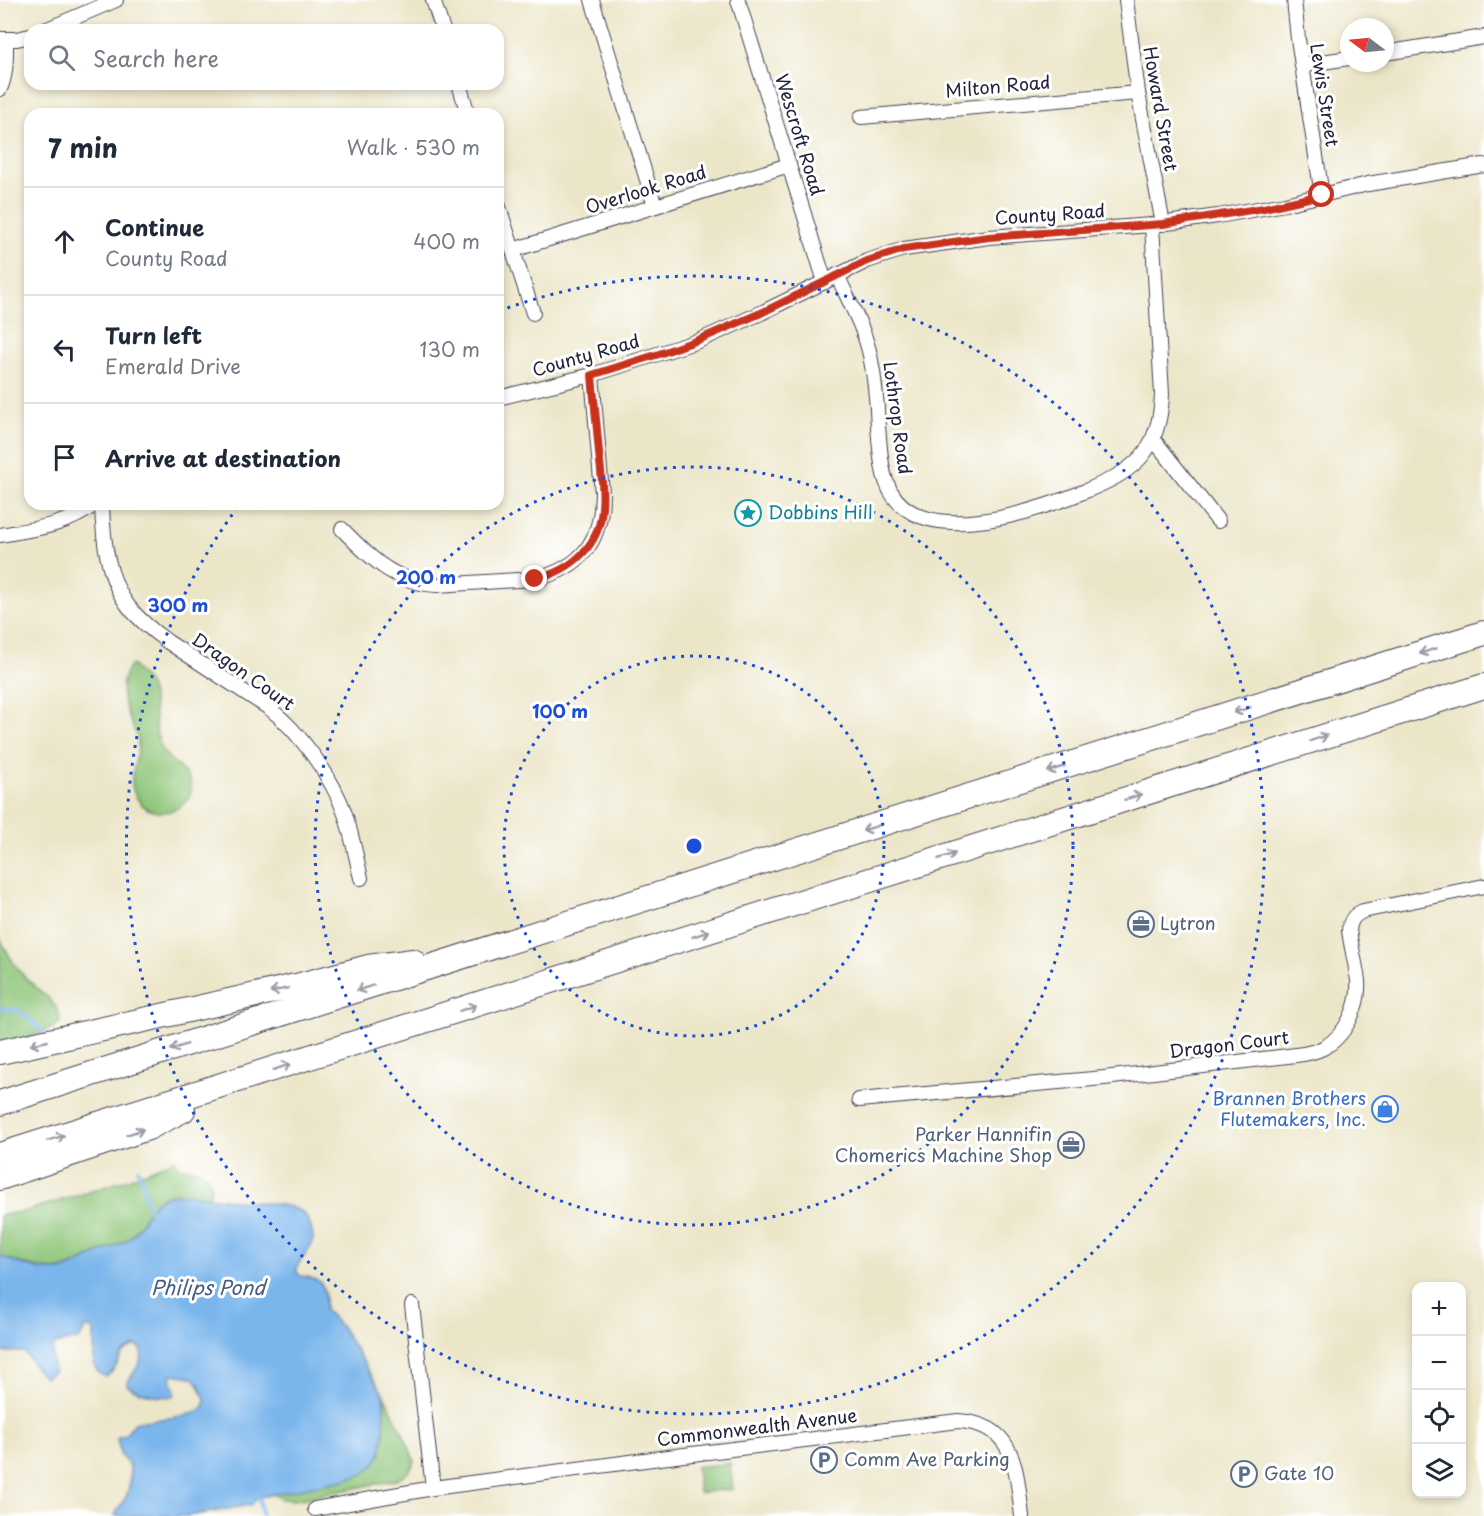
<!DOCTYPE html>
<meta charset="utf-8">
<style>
body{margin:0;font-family:"Playpen Sans",sans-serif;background:#f2f2f3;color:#1f2937}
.controls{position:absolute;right:18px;bottom:18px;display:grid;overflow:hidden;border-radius:12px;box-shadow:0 3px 9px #0003}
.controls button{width:54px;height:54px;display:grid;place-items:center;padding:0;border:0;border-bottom:2px solid #e0e1e3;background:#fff;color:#1f2937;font:30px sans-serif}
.compass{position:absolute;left:1340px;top:18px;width:54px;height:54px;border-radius:50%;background:#fff;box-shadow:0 3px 9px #0003;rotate:286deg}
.stop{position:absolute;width:18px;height:18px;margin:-14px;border:4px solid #c8321e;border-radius:50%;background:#fff}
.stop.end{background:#c8321e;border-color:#fff;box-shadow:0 2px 6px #0008}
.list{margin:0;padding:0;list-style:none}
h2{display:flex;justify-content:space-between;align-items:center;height:78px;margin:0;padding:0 24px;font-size:26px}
h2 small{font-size:20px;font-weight:400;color:#747a83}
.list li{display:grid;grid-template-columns:39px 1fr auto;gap:18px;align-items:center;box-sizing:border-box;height:108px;padding:0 24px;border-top:2px solid #e0e1e3}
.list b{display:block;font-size:22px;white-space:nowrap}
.list p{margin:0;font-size:20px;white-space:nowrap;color:#747a83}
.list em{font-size:20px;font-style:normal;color:#747a83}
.icon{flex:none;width:33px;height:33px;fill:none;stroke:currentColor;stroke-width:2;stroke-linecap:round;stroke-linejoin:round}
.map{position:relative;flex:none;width:1484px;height:1516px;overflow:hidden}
.search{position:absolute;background:#fff;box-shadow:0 3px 9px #0003;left:24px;top:24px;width:480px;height:66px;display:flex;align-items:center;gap:15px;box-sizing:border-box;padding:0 21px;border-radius:18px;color:#747a83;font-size:22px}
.panel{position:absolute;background:#fff;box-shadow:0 3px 9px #0003;left:24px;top:108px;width:480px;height:402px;border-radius:18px}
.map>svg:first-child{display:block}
.green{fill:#8dc477;stroke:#587359;stroke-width:1.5}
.water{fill:#7ab6ec;stroke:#4e6c94;stroke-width:1.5}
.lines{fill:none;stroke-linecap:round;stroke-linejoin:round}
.stream{stroke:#7ab6ec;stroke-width:4}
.minor-casing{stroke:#403f50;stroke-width:16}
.motorway-casing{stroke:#403f50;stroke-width:26}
.minor{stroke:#fff;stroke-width:14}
.motorway{stroke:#fff;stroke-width:24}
.oneway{stroke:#9c9ca7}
.route{stroke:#c8321e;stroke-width:8}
.ring{fill:none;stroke:#1d4ed8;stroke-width:3;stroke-dasharray:3 6}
.labels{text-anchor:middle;stroke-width:6;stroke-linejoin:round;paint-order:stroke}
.street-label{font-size:18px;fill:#22223b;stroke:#fff}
.culture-label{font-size:18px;fill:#0d838f;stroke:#fff;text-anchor:start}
.service-label{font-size:18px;fill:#4e5e75;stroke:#fff;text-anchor:start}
.shop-label{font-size:18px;fill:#366cbe;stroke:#fff;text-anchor:end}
.water-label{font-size:20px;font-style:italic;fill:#455d82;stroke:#fff}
.centre{fill:#1d4ed8;stroke:#fff;stroke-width:3}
.ring-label{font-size:18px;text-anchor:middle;font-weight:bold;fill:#1d4ed8;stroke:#fff;stroke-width:6;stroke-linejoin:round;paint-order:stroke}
</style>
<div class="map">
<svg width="1484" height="1516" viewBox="0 0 1484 1516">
<rect width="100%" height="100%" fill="#fff"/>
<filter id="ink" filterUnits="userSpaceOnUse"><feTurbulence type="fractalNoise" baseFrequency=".0167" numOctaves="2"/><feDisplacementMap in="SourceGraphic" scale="12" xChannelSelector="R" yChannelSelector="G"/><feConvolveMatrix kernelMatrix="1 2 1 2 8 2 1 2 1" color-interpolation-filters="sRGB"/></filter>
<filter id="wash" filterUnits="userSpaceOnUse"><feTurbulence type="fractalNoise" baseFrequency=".008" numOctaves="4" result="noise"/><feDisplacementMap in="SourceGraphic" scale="24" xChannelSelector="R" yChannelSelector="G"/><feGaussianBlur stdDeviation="1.35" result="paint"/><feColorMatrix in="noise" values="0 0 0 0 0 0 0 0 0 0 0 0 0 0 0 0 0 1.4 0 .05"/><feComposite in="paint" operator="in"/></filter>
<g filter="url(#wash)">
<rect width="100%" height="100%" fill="#ece6c9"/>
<g class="green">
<path d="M132,665L149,684L153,700L157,737H158C159,742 160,746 162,750C170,763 188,770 191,785C192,791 190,797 185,802C172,816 149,816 138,800C124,780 139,763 138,742C138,736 134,730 132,725C126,711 120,696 123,681C125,674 126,669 132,665Z"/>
<path d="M0,939C7,951 13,965 23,975C34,988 61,1002 60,1022L53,1028L0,1049Z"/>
<path d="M174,1160C176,1163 178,1165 181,1167C186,1169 192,1168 196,1169C211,1173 213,1184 209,1197C196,1195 181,1192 168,1195C150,1200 145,1219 135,1232C125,1245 110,1248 96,1254C86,1259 77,1265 67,1268C45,1274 21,1263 0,1256V1215L22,1212L89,1192L131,1178Z"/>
<path d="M384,1395L403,1433L415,1462L409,1471L404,1476L396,1480L295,1500L282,1499L273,1494L344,1480L363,1474L375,1464L381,1452L384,1433Z"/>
<path d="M730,1463L733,1489L699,1493L696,1467Z"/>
</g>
<path class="water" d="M185,1194C201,1196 216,1198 231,1200C248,1202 291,1202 303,1213C308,1218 313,1231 313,1238C313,1251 299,1258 296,1270L300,1276C326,1279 325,1286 325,1310L342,1328L384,1395V1433L381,1452L375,1464L363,1474L344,1480L259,1497L250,1505L188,1516H115C117,1509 121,1505 125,1499C131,1488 130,1477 130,1466L121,1456L117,1438L126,1434L132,1425L136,1422C150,1419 198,1418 204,1406C207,1401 204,1397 202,1392C195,1373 191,1378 173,1374L171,1377L175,1393L173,1397C158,1396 142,1395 128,1386L127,1384C133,1372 147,1359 140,1347L135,1346C130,1348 126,1350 123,1354C118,1360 112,1382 100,1374C97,1372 94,1365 94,1361C93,1352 95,1341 94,1332L90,1328H85L79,1340C69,1341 61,1341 53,1347L52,1360L54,1371L46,1377C36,1373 31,1360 24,1352H4L0,1353V1256C20,1264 46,1275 68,1268C78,1265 87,1258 97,1254C108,1249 121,1246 131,1237C144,1225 147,1202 167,1196C172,1194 179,1195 185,1194Z"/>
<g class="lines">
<g class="stream">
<path d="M0,1008C5,1010 11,1009 16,1010C26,1014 38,1026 44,1034"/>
<path d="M138,1169C146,1184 143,1198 151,1211"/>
<path d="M258,1493L262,1516"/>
</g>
</g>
</g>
<g filter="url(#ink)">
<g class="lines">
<defs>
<g id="minor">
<path d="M433,0L443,30"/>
<path d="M592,0L655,206"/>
<path d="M738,0L825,282"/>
<path d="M1126,0L1138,93L1163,224"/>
<path d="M1294,0L1298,39L1322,195"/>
<path d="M45,30L116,0"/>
<path d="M0,39H17L30,36"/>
<path d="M1385,53L1484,37"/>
<path d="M1302,65L1349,58"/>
<path d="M459,84L468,114"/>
<path d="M0,89C7,73 6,56 6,40"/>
<path d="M861,117L1138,93"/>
<path d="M498,204L533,313"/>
<path d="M513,250L789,165"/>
<path d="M837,275C849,301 864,328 870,355C875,379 877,403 878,427C880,445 880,464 886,481C911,554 1034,512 1083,492C1134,472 1160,452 1162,394L1152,225"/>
<path d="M498,398L592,375L698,341L761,313L867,261L904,249L989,237L1152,225L1218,216L1285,204L1368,184L1484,165"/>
<path d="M1154,440L1218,521"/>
<path d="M102,504C103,539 107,579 129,607C140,621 154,632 168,642L269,708C299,731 333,778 345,814C352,835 356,857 361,878"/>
<path d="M342,529C370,558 395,583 437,585L535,579C582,568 602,541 602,493L592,375"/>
<path d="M0,535C34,529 67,526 95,504"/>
<path d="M859,1100L1104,1078L1296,1055C1305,1054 1315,1052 1323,1048C1346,1036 1360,1005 1358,981C1356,964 1351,947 1349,930C1350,920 1354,915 1363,911L1484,886"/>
<path d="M412,1305L433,1488"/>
<path d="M315,1509L433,1488L660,1458L958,1421C1017,1424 1016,1471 1022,1516"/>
</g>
<g id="motorway">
<path d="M0,1052L296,986L368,967L413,961"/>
<path d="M0,1103L1484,633"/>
<path d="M0,1155L1484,686"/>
<path d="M0,1178L148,1128L183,1110"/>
</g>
</defs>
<use href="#minor" class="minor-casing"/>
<use href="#motorway" class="motorway-casing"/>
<use href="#minor" class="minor"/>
<use href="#motorway" class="motorway"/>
</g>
<defs><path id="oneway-shaft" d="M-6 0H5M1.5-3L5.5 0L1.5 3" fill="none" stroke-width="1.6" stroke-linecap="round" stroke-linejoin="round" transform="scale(1.5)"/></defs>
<g class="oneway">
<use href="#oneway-shaft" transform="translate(1428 651) rotate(162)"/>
<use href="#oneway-shaft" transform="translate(1242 710) rotate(162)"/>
<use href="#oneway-shaft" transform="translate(1319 738) rotate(-18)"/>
<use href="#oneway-shaft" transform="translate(1056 769) rotate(162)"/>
<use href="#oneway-shaft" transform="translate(1133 797) rotate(-18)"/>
<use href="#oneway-shaft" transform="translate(871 828) rotate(162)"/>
<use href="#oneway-shaft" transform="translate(947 856) rotate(-18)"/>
<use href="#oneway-shaft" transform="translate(701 934) rotate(-18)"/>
<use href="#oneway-shaft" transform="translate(365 988) rotate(162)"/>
<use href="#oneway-shaft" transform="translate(279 990) rotate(168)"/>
<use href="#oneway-shaft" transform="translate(468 1008) rotate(-18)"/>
<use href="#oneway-shaft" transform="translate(39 1043) rotate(167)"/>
<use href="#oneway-shaft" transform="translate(179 1047) rotate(162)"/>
<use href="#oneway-shaft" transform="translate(282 1067) rotate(-18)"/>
<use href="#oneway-shaft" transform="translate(135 1132) rotate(-19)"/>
<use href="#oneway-shaft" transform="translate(56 1138) rotate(-17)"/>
</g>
</g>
<g class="lines" filter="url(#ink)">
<path class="route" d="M535,579C571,571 600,546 602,508C604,490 601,471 599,453C597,427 594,401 592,375L659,354L698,340L761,313L867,261L904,249L989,237L1163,224L1264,208L1322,195"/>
</g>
<g class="ring">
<circle cx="694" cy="846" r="190"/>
<circle cx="694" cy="846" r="379"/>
<path d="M499 311A569 569 0 1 1 237 508"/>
</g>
<defs>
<symbol id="sight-ring" viewBox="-11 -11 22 22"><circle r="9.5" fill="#fff" stroke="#0f9aa8" stroke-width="1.5"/><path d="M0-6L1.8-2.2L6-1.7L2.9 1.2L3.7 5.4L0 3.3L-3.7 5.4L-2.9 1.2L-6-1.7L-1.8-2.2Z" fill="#0f9aa8"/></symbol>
<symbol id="office-ring" viewBox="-11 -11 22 22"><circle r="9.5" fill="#fff" stroke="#5c6f8a" stroke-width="1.5"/><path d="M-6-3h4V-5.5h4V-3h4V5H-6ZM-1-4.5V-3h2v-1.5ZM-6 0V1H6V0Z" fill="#5c6f8a"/></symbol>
<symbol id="shop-ring" viewBox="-11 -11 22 22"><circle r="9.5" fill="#fff" stroke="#3f7fe0" stroke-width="1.5"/><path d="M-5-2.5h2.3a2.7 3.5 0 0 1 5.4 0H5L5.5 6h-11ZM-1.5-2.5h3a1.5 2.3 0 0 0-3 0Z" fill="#3f7fe0"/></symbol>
<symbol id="parking-ring" viewBox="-11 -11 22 22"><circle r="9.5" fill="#fff" stroke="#5c6f8a" stroke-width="1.5"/><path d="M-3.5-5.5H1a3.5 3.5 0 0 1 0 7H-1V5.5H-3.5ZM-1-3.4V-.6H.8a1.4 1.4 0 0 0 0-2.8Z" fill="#5c6f8a"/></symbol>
</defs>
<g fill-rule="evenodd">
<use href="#sight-ring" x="733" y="498" width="30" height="30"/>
<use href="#office-ring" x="1126" y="909" width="30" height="30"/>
<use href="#shop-ring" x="1370" y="1094" width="30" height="30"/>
<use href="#office-ring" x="1056" y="1130" width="30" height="30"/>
<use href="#parking-ring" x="809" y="1445" width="30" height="30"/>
<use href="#parking-ring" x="1229" y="1459" width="30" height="30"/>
</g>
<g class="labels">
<g class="street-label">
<text transform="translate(998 87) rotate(-5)" y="6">Milton Road</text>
<text transform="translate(1324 95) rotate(81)" y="6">Lewis Street</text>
<text transform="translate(1160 109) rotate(80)" y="6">Howard Street</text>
<text transform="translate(799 135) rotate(73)" y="6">Wescroft Road</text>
<text transform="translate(646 190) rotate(-17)" y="6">Overlook Road</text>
<text transform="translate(1050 215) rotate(-4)" y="6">County Road</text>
<text transform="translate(586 356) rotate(-16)" y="6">County Road</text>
<text transform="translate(897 418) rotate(82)" y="6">Lothrop Road</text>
<text transform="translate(243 672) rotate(35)" y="6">Dragon Court</text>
<text transform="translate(1229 1045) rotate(-7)" y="6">Dragon Court</text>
<text transform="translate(757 1428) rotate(-7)" y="6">Commonwealth Avenue</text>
</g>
<g class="culture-label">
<text x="768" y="519">Dobbins Hill</text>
</g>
<g class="service-label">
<text x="1160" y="930">Lytron</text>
<text x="1052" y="1141" text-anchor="end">Parker Hannifin<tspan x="1052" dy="21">Chomerics Machine Shop</tspan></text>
<text x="844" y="1466">Comm Ave Parking</text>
<text x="1264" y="1480">Gate 10</text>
</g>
<g class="shop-label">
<text x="1366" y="1105">Brannen Brothers<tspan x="1366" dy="21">Flutemakers, Inc.</tspan></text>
</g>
<g class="water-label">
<text x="208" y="1295">Philips Pond</text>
</g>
</g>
<circle cx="694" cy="846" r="9" class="centre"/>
<g class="ring-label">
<text x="426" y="584">200 m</text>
<text x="178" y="612">300 m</text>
<text x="560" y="718">100 m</text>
</g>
</svg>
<div class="controls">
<button>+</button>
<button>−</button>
<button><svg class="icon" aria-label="locate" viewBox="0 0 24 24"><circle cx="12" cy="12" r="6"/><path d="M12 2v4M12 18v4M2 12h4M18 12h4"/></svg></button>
<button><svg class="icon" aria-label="layers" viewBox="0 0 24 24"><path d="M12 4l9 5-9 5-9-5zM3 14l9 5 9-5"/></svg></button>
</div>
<svg class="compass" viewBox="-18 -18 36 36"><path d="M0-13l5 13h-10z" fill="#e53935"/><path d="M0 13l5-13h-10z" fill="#747a83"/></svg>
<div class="stop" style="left:1322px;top:195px"></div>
<div class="stop end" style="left:535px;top:579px"></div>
<div class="search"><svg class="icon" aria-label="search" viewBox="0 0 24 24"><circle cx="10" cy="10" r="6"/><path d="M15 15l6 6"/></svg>Search here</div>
<section class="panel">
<h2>7 min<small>Walk · 530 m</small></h2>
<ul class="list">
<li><svg class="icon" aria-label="ahead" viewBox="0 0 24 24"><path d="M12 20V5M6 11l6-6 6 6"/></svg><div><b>Continue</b><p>County Road</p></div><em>400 m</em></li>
<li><svg class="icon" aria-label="left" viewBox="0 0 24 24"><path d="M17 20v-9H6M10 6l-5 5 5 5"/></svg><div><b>Turn left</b><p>Emerald Drive</p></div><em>130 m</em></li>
<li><svg class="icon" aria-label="arrive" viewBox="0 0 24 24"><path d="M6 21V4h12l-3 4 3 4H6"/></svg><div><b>Arrive at destination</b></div></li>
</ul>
</section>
</div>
